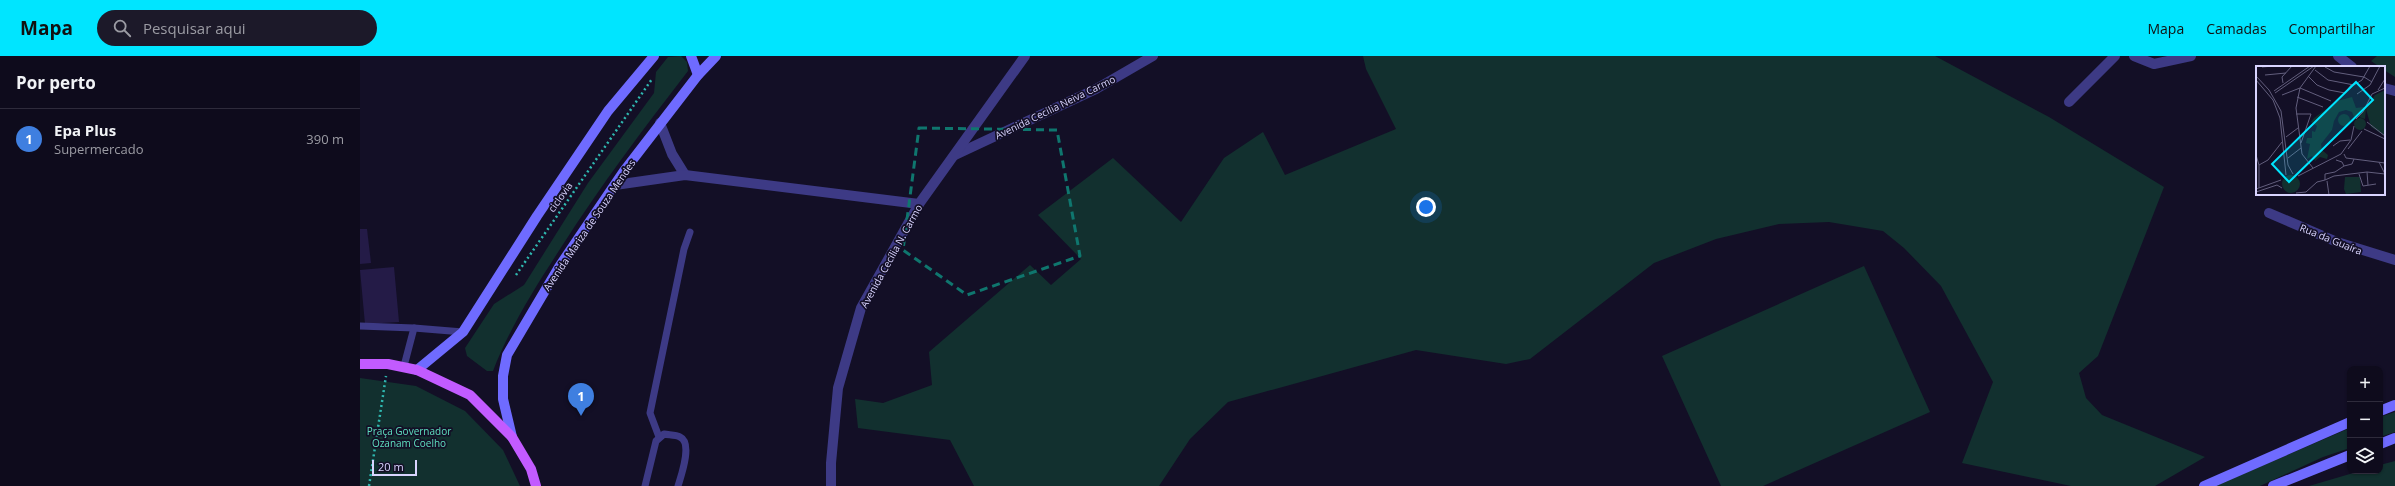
<!DOCTYPE html>
<html lang="pt">
<meta charset="utf-8">
<style>
body{margin:0;font-family:"Open Sans",sans-serif;background:#1c1929;color:#f1f3f6}
.controls{position:absolute;right:12px;bottom:12px;display:grid;overflow:hidden;border-radius:8px;box-shadow:0 1px 3px #0004}
.controls button{width:36px;height:36px;display:grid;place-items:center;padding:0;border:0;border-bottom:1px solid #2e2b3b;background:#0e0b1c;color:#f1f3f6;font:20px sans-serif}
.scale{position:absolute;left:12px;bottom:10px;width:45px;box-sizing:border-box;padding-left:4px;border:2px solid #d9d4ff;border-top:0;font-size:11px;line-height:14px;white-space:nowrap;color:#d9d4ff;-webkit-text-stroke:3px #130f26;paint-order:stroke}
.you{position:absolute;left:1066px;top:151px;width:14px;height:14px;margin:-10px;border:3px solid #fff;border-radius:50%;background:#1a73e8;box-shadow:0 0 0 6px #1a73e833}
.badge{display:grid;place-items:center;width:26px;height:26px;border-radius:50%;background:#00e5ff;color:#fff;font-size:13px;font-weight:700}
.pin{position:absolute;translate:-50% -33px;filter:drop-shadow(0 1px 2px #0008)}
.pin::after{content:'';position:absolute;top:21px;width:14px;height:12px;background:inherit;clip-path:polygon(0 0,100% 0,50% 100%)}
.list{margin:0;padding:0;list-style:none}
h2{display:flex;justify-content:space-between;align-items:center;height:52px;margin:0;padding:0 16px;font-size:17px}
h2 small{font-size:13px;font-weight:400;color:#9b9ba3}
.list li{display:grid;grid-template-columns:26px 1fr auto;gap:12px;align-items:center;box-sizing:border-box;height:60px;padding:0 16px;border-top:1px solid #2e2b3b}
.list b{display:block;font-size:15px;white-space:nowrap}
.list p{margin:0;font-size:13px;white-space:nowrap;color:#9b9ba3}
.list em{font-size:13px;font-style:normal;color:#9b9ba3}
.icon{flex:none;width:22px;height:22px;fill:none;stroke:currentColor;stroke-width:2;stroke-linecap:round;stroke-linejoin:round}
.map{position:relative;flex:none;width:2035px;height:430px;overflow:hidden}
header{display:flex;align-items:center;gap:24px;box-sizing:border-box;height:56px;padding:0 20px;background:#00e5ff;color:#111}
header strong{font-size:19px}
nav{display:flex;gap:22px;margin-inline-start:auto;font-size:14px}
.search{width:280px;height:36px;background:#1c1929;display:flex;align-items:center;gap:10px;box-sizing:border-box;padding:0 14px;border-radius:22px;color:#9b9ba3;font-size:15px}
main{display:flex}
aside{flex:1;background:#0e0b1c}
.map>svg:first-child{display:block}
.green{fill:#12302f}
.building{fill:#241b47}
.lines{fill:none;stroke-linecap:round;stroke-linejoin:round}
.path{stroke:#2fb8b0;stroke-width:2.5;stroke-dasharray:2 3;stroke-linecap:butt}
.service{stroke:#3d3a85;stroke-width:7}
.minor{stroke:#3d3a85;stroke-width:10}
.tertiary{stroke:#3d3a85;stroke-width:10}
.secondary{stroke:#6f6bff;stroke-width:10}
.primary{stroke:#c25bff;stroke-width:10}
.marked{fill:none;stroke:#0f766e;stroke-width:3;stroke-dasharray:8 5;stroke-linejoin:round}
.labels{text-anchor:middle;stroke-width:3.5;stroke-linejoin:round;paint-order:stroke}
.street-label{font-size:10px;fill:#d9d4ff;stroke:#130f26}
.park-label{font-size:10px;fill:#5fe0c0;stroke:#130f26}
.inset-road{fill:none;stroke:#625e7d;stroke-width:1}
.view{fill:#00e5ff;fill-opacity:0.15;stroke:#00e5ff;stroke-width:2}
.inset-edge{fill:none;stroke:#d9d4ff;stroke-width:2}
</style>
<header>
<strong>Mapa</strong>
<div class="search"><svg class="icon" aria-label="search" viewBox="0 0 24 24"><circle cx="10" cy="10" r="6"/><path d="M15 15l6 6"/></svg>Pesquisar aqui</div>
<nav><a>Mapa</a><a>Camadas</a><a>Compartilhar</a></nav>
</header>
<main>
<aside>
<h2>Por perto<small></small></h2>
<ul class="list">
<li><span class="badge" style="background:#3f7fe0">1</span><div><b>Epa Plus</b><p>Supermercado</p></div><em>390 m</em></li>
</ul>
</aside>
<div class="map">
<svg width="2035" height="430" viewBox="0 0 2035 430">
<rect width="100%" height="100%" fill="#130f26"/>
<g class="green">
<path d="M321,0L327,6L328,15C284,72 241,129 202,190C176,230 150,271 133,315H127L107,300L105,292L134,248L164,229L228,127L294,37L296,16L308,1Z"/>
<path d="M1003,0H1575L1689,61L1804,131L1738,300L1719,317L1726,342L1742,359L1845,401L1795,430H1711L1602,407L1633,326L1581,230L1544,192L1523,175L1469,166L1419,168L1356,183L1294,207L1170,303L1146,308L1056,294L868,346L830,383L799,430H614L590,384L498,372L495,343L523,347L572,329L569,296L670,209L691,229L721,203L678,159L753,102L821,166L864,102L903,76L925,119L1036,73L1006,13Z"/>
<path d="M2017,0H2035V21L2024,14V11H2020L2011,5Z"/>
<path d="M1504,210L1570,356L1403,430H1361L1302,300Z"/>
<path d="M0,322L56,330L105,355L143,394L160,430H0Z"/>
<path d="M2035,356V376L2020,381V361Z"/>
<path d="M1990,372V392L1963,401L1900,430H1855Z"/>
<path d="M2035,405V430H1949L2000,415H2020V409Z"/>
</g>
<g class="building">
<path d="M0,173H7L11,207L0,208Z"/>
<path d="M34,211L39,266L5,268L0,214Z"/>
</g>
<g class="lines">
<g class="path">
<path d="M156,219L292,23"/>
<path d="M9,430L26,320"/>
</g>
<g class="service">
<path d="M0,270L54,272"/>
<path d="M44,310L54,272L103,276"/>
<path d="M299,381L290,357L324,193L330,176"/>
<path d="M285,430L296,385L304,378C309,379 316,379 320,381C333,387 321,420 318,430"/>
</g>
<g class="minor">
<path d="M1774,0L1794,8L1831,0"/>
<path d="M1978,0L1992,11"/>
<path d="M2024,32L2035,35"/>
<path d="M1709,46L1755,0"/>
<path d="M595,99L736,33L793,0"/>
<path d="M1909,157L1977,186L2035,204"/>
</g>
<g class="tertiary">
<path d="M300,67L312,98L325,119"/>
<path d="M255,129L325,119L559,148"/>
<path d="M471,430V407L478,332L501,252L559,148L665,0"/>
</g>
<g class="secondary">
<path d="M331,0L338,19"/>
<path d="M57,314L103,276L177,160L248,55L294,0"/>
<path d="M2020,355L2035,349"/>
<path d="M152,381L143,343V320L147,299L199,211L264,115L338,19L356,0"/>
<path d="M2020,388L2035,382"/>
<path d="M1844,430L1990,366"/>
<path d="M1913,430L1990,399"/>
</g>
<path class="primary" d="M0,308H28L57,314L110,339L152,381L171,413L176,430"/>
</g>
<path class="marked" d="M559,72L697,74L720,200L607,239L543,194Z"/>
<g class="labels">
<g class="street-label">
<text transform="translate(695 51) rotate(-26)" y="4">Avenida Cecilia Neiva Carmo</text>
<text transform="translate(200 141) rotate(-55)" y="4">ciclovia</text>
<text transform="translate(229 169) rotate(-56)" y="4">Avenida Mariza de Souza Mendes</text>
<text transform="translate(1971 183) rotate(22)" y="4">Rua da Guaíra</text>
<text transform="translate(531 200) rotate(-61)" y="4">Avenida Cecília N. Carmo</text>
</g>
<g class="park-label">
<text x="49" y="379">Praça Governador<tspan x="49" dy="12">Ozanam Coelho</tspan></text>
</g>
</g>
<g transform="translate(1896 10)">
<rect width="129" height="129" fill="#130f26"/>
<path d="M129,24V70L115,61L110,43L109,53L103,51L119,29ZM96,31L100,42L108,41L107,45L98,51L96,46L90,44L83,46L78,55L76,64L65,78L66,84L72,89L71,93L64,91L59,95L56,90L51,93L54,78L50,77L51,72H56V65L59,66L61,60L55,56L58,52L81,35ZM82 54a6 6 0 1 1 12 0a6 6 0 1 1-12 0ZM98 58a6 6 0 1 1 12 0a6 6 0 1 1-12 0ZM26 118a9 9 0 1 1 18 0a9 9 0 1 1-18 0ZM89,111H104L105,126L90,128L88,123Z" fill="#12302f"/>
<path class="inset-road" d="M6,1L18,0M69,1L78,6L108,11L116,16M59,4L72,14L98,19L106,14L114,0M9,9L30,7M0,10L13,24L25,45L32,99L37,108M52,10L61,19L73,24L89,27L95,19M0,14L17,34L24,52L30,109M27,17L26,11L36,0M122,24L129,13M18,25L54,0M19,27L58,0M101,28L114,19L124,0M26,29L44,22L75,35M41,31L67,41M40,48H55L45,77M100,53L107,46L116,28L129,22M111,56L129,70M108,63L129,73M30,71L42,62M77,80L84,75L94,74M92,83L106,65M88,88L90,92L129,97M0,89L3,99V122M32,92L45,82M80,94L86,96L88,100L79,106L69,108V114L78,110L111,106L129,108M123,96L129,108M3,99L12,94L26,76M88,100L96,98L98,93M57,102L46,88L40,42L44,22L60,0M111,106L112,119M103,108L107,120L120,118M42,110L85,88L95,74L98,60M71,115L73,129M0,123L25,114M0,126L21,119L26,122M40,127L50,126L61,116L69,114"/>
<path class="view" d="M100,16L117,34L33,116L16,98Z"/>
<rect width="129" height="129" class="inset-edge"/>
</g>
</svg>
<div class="controls">
<button>+</button>
<button>−</button>
<button><svg class="icon" aria-label="layers" viewBox="0 0 24 24"><path d="M12 4l9 5-9 5-9-5zM3 14l9 5 9-5"/></svg></button>
</div>
<div class="scale">20 m</div>
<div class="you"></div>
<div class="pin badge" style="left:221px;top:360px;background:#3f7fe0">1</div>
</div>
</main>
